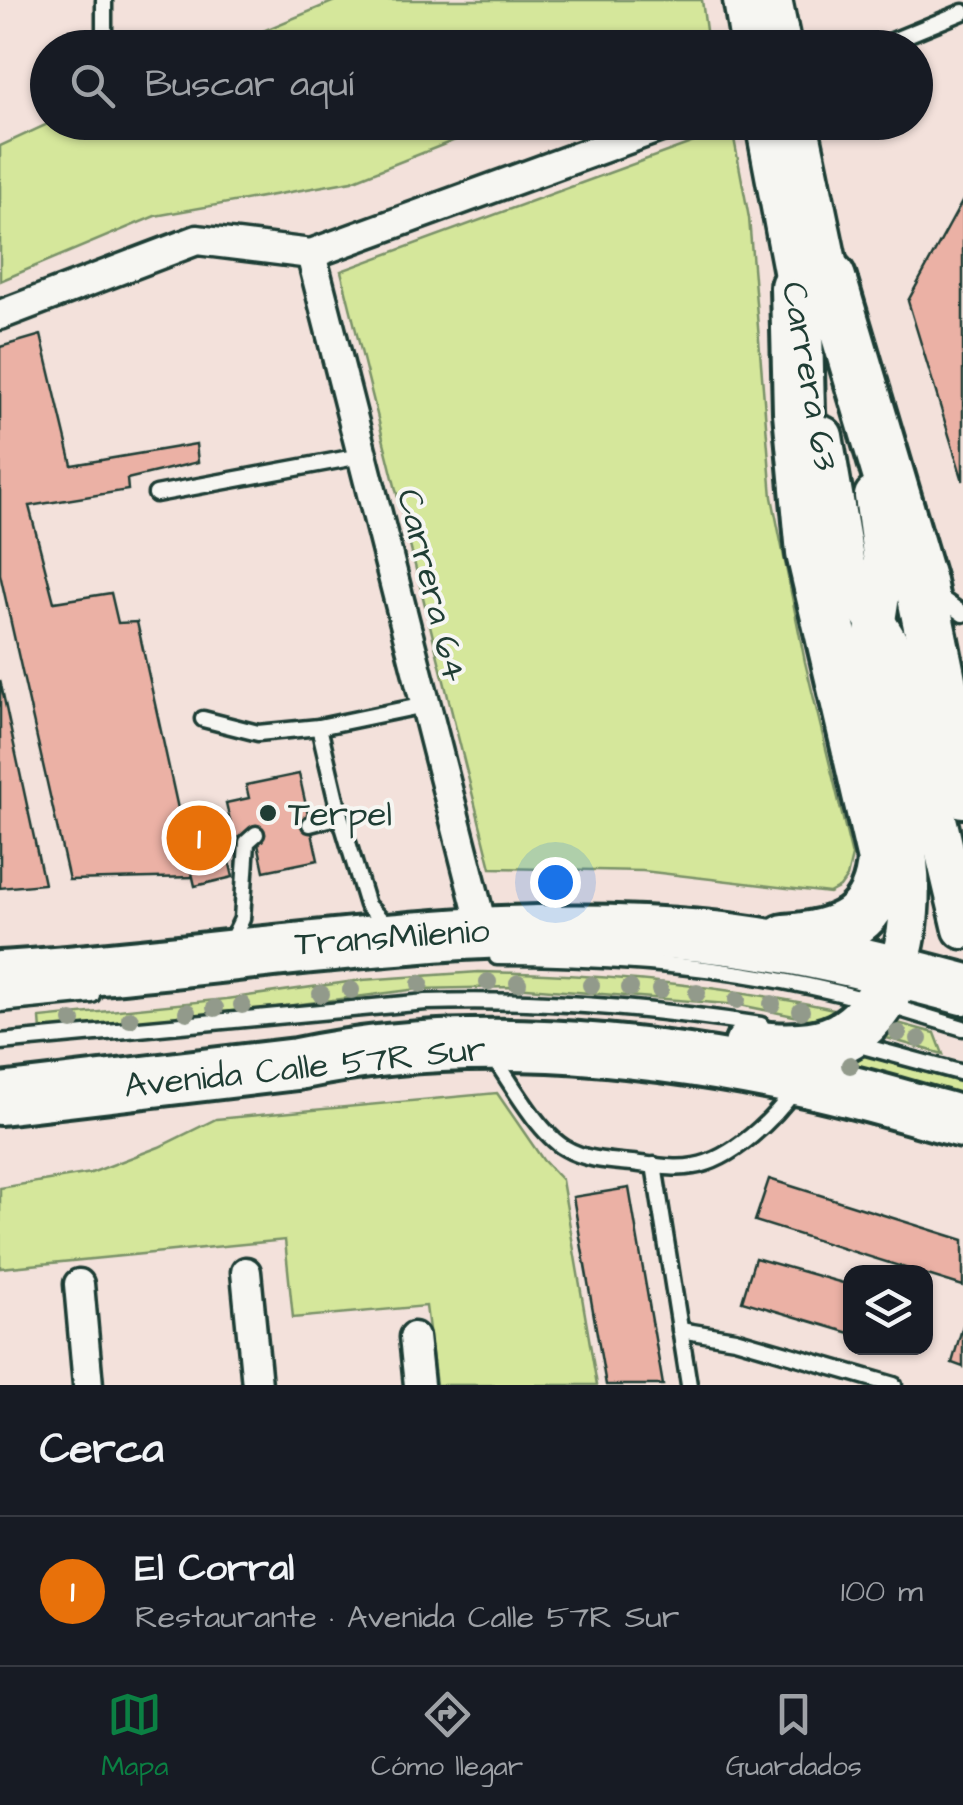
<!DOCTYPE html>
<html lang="es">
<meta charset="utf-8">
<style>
body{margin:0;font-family:"Architects Daughter",sans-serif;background:#20242c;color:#f1f3f6}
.controls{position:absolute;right:30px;bottom:30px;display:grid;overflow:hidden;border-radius:20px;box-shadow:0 2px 8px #0004}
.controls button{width:90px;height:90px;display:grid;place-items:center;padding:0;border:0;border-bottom:2px solid #363941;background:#171b24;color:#f1f3f6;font:50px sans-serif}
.you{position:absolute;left:555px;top:882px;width:35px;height:35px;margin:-25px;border:8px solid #fff;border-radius:50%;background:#1a73e8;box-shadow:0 0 0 15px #1a73e833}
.badge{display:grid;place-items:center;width:65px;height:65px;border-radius:50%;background:#0b8043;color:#fff;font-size:32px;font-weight:700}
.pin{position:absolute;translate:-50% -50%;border:5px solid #fff;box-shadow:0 2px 10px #0006}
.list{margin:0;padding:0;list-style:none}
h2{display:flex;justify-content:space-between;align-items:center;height:130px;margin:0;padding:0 40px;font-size:42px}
h2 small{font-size:32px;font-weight:400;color:#9ea1a6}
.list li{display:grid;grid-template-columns:65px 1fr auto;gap:30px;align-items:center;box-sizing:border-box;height:150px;padding:0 40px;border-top:2px solid #363941}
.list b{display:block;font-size:38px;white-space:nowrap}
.list p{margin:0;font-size:32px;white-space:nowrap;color:#9ea1a6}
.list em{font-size:32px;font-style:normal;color:#9ea1a6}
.icon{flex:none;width:55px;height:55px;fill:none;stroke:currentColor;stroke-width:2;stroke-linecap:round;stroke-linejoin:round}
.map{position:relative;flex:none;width:963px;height:1385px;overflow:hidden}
.search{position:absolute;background:#171b24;box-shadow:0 2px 8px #0004;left:30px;right:30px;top:30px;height:110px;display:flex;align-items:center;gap:25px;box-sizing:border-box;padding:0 35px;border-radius:55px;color:#9ea1a6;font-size:38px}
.sheet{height:280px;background:#171b24}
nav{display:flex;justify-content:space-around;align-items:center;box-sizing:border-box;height:140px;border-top:2px solid #363941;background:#171b24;font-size:28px;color:#9ea1a6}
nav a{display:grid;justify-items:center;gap:5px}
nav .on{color:#0b8043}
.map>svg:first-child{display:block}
.green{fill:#d5e79b;stroke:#7a9268;stroke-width:2.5}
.building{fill:#ebb1a5;stroke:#1f3d34;stroke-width:2.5}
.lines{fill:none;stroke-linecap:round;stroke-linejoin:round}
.lane-casing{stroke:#1f3d34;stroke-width:21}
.street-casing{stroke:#1f3d34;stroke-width:35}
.secondary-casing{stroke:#1f3d34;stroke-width:45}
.highway-casing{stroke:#1f3d34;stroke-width:58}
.lane{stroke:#f6f6f2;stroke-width:14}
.street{stroke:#f6f6f2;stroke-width:28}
.secondary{stroke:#f6f6f2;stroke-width:38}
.highway{stroke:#f6f6f2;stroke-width:50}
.tree{fill:#929a8b}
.poi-dot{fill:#1f3d34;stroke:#f6f6f2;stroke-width:4}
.labels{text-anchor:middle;stroke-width:8;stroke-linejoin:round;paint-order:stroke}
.street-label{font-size:35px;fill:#1f3d34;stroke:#f6f6f2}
.poi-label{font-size:35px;fill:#1f3d34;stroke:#f6f6f2;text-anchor:start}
</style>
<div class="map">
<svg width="963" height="1385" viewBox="0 0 963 1385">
<rect width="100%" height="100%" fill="#f3e1db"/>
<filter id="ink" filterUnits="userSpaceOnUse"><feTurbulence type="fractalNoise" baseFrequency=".01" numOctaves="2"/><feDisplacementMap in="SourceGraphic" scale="20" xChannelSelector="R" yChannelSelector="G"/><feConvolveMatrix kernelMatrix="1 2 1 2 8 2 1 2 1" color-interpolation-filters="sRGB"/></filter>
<g filter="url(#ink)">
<g class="green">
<path d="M337,0H702L707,38L684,48L225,47Z"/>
<path d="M50,123V122L498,123L352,181L155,216L0,281V146Z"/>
<path d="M732,128L749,218L772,497L805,662L852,856L847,877L840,887L829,893L643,871L491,868L341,271Z"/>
<path d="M479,972C605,974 725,985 848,1012L838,1025L740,1005L514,987L418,989L209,1016L41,1031L40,1018L226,999L362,980Z"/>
<path d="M894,1022L935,1033L943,1054L883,1037Z"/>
<path d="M847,1050L963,1083V1106L818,1058Z"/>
<path d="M497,1093L543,1160L562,1180L597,1385H436L426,1306L293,1318L285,1240L0,1268V1188L91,1173L159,1147L216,1119Z"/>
</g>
<g class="building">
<path d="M963,200V481L908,301Z"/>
<path d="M41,335L72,465L196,444L198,462L127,479L128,490L29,506L54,602L111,593L118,623L137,622L193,877L69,880L0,574V347Z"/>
<path d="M0,680L44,884L0,888Z"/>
<path d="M299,774L318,860L264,871L256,834L234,838L226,803L249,798L246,785Z"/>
<path d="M219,817L233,877L195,886L181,825Z"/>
<path d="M769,1179L963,1240V1286L755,1221Z"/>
<path d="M629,1188L663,1385H606L573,1197Z"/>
<path d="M755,1258L850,1285V1333L742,1301Z"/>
<path d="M963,1325V1367L952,1363Z"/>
</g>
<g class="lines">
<defs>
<g id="lane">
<path d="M104,0V42"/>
<path d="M875,48L963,12"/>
<path d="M156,494L361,456"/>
<path d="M935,594L963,614"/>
<path d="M203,719L258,733L319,727L425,705"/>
<path d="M319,727L340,816"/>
<path d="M310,824L340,816L367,905L390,929"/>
<path d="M229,946L242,919L247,842L256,834"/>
<path d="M497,957C621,957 746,967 866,1000"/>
<path d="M0,1004L92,995"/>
<path d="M887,1005L963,1028"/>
<path d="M0,1042L426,1002C538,998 650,1008 761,1025"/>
<path d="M855,1044L963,1073"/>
<path d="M494,1058C511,1083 539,1133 565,1148C585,1160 610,1161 632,1163C652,1165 674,1170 694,1166C732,1160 775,1118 796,1088"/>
<path d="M654,1165L689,1385"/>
<path d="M680,1330L735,1339L894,1385"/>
</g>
<g id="street">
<path d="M311,254L484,934"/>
<path d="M0,315L197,240L311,254L674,122"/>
<path d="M246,1272L257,1385"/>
<path d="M79,1284L88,1385"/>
<path d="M414,1337L419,1385"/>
</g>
<g id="secondary">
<path d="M743,0L751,48"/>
<path d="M772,0L782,48"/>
<path d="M765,122L801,313"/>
<path d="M798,122L836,305"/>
<path d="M823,436L845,565C859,602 885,631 901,667L963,929"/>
<path d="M874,496L884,569L869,666L870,684C888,779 931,875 897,970"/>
</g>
<g id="highway">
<path d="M830,278L920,582L963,792"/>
<path d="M785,940C841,936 879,920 883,859L812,553L799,412L796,287"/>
<path d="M0,977C233,963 469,914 703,936C792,945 877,966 963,989"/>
<path d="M750,1046C827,1055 863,1042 897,970"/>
<path d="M0,1099L297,1064C462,1029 637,1046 801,1080C856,1091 909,1108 963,1122"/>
</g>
</defs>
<use href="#lane" class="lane-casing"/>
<use href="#street" class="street-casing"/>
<use href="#secondary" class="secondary-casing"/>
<use href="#highway" class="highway-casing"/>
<use href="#lane" class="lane"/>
<use href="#street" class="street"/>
<use href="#secondary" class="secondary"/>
<use href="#highway" class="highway"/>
</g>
<g class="tree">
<circle cx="488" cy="982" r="9"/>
<circle cx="518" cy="983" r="9"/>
<circle cx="420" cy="984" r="9"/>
<circle cx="591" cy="985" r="9"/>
<circle cx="630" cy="988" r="9"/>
<circle cx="351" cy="990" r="9"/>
<circle cx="660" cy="990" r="9"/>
<circle cx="697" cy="993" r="9"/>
<circle cx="321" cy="994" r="9"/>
<circle cx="737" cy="1000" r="9"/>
<circle cx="772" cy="1004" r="9"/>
<circle cx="242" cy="1005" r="9"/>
<circle cx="215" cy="1008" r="9"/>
<circle cx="801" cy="1011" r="9"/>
<circle cx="187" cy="1012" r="9"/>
<circle cx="130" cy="1019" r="9"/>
<circle cx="72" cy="1021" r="9"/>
<circle cx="898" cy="1033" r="9"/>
<circle cx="919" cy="1039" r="9"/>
<circle cx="850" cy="1065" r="9"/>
</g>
</g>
<circle class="poi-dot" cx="268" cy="813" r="10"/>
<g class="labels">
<g class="street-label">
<text transform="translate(811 376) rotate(80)" y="12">Carrera 63</text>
<text transform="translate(433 585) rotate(76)" y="12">Carrera 64</text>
<text transform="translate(392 936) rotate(-4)" y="12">TransMilenio</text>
<text transform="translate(305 1066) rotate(-6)" y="12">Avenida Calle 57R Sur</text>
</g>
<g class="poi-label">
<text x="288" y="825">Terpel</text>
</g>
</g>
</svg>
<div class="controls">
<button><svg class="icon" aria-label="layers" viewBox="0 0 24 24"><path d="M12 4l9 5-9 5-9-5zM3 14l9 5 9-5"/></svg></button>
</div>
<div class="you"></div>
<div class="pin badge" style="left:199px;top:838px;background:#e8710a">1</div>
<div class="search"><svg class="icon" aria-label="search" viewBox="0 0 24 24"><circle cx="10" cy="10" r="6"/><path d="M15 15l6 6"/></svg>Buscar aquí</div>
</div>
<section class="sheet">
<h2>Cerca<small></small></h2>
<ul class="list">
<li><span class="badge" style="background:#e8710a">1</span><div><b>El Corral</b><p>Restaurante · Avenida Calle 57R Sur</p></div><em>100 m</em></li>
</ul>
</section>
<nav>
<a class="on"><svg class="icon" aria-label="map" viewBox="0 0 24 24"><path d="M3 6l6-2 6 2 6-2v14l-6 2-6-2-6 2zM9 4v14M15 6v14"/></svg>Mapa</a>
<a><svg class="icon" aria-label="directions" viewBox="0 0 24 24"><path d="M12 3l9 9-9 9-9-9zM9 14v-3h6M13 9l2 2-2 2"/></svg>Cómo llegar</a>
<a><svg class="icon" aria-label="saved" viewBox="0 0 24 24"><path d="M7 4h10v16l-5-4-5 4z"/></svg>Guardados</a>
</nav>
